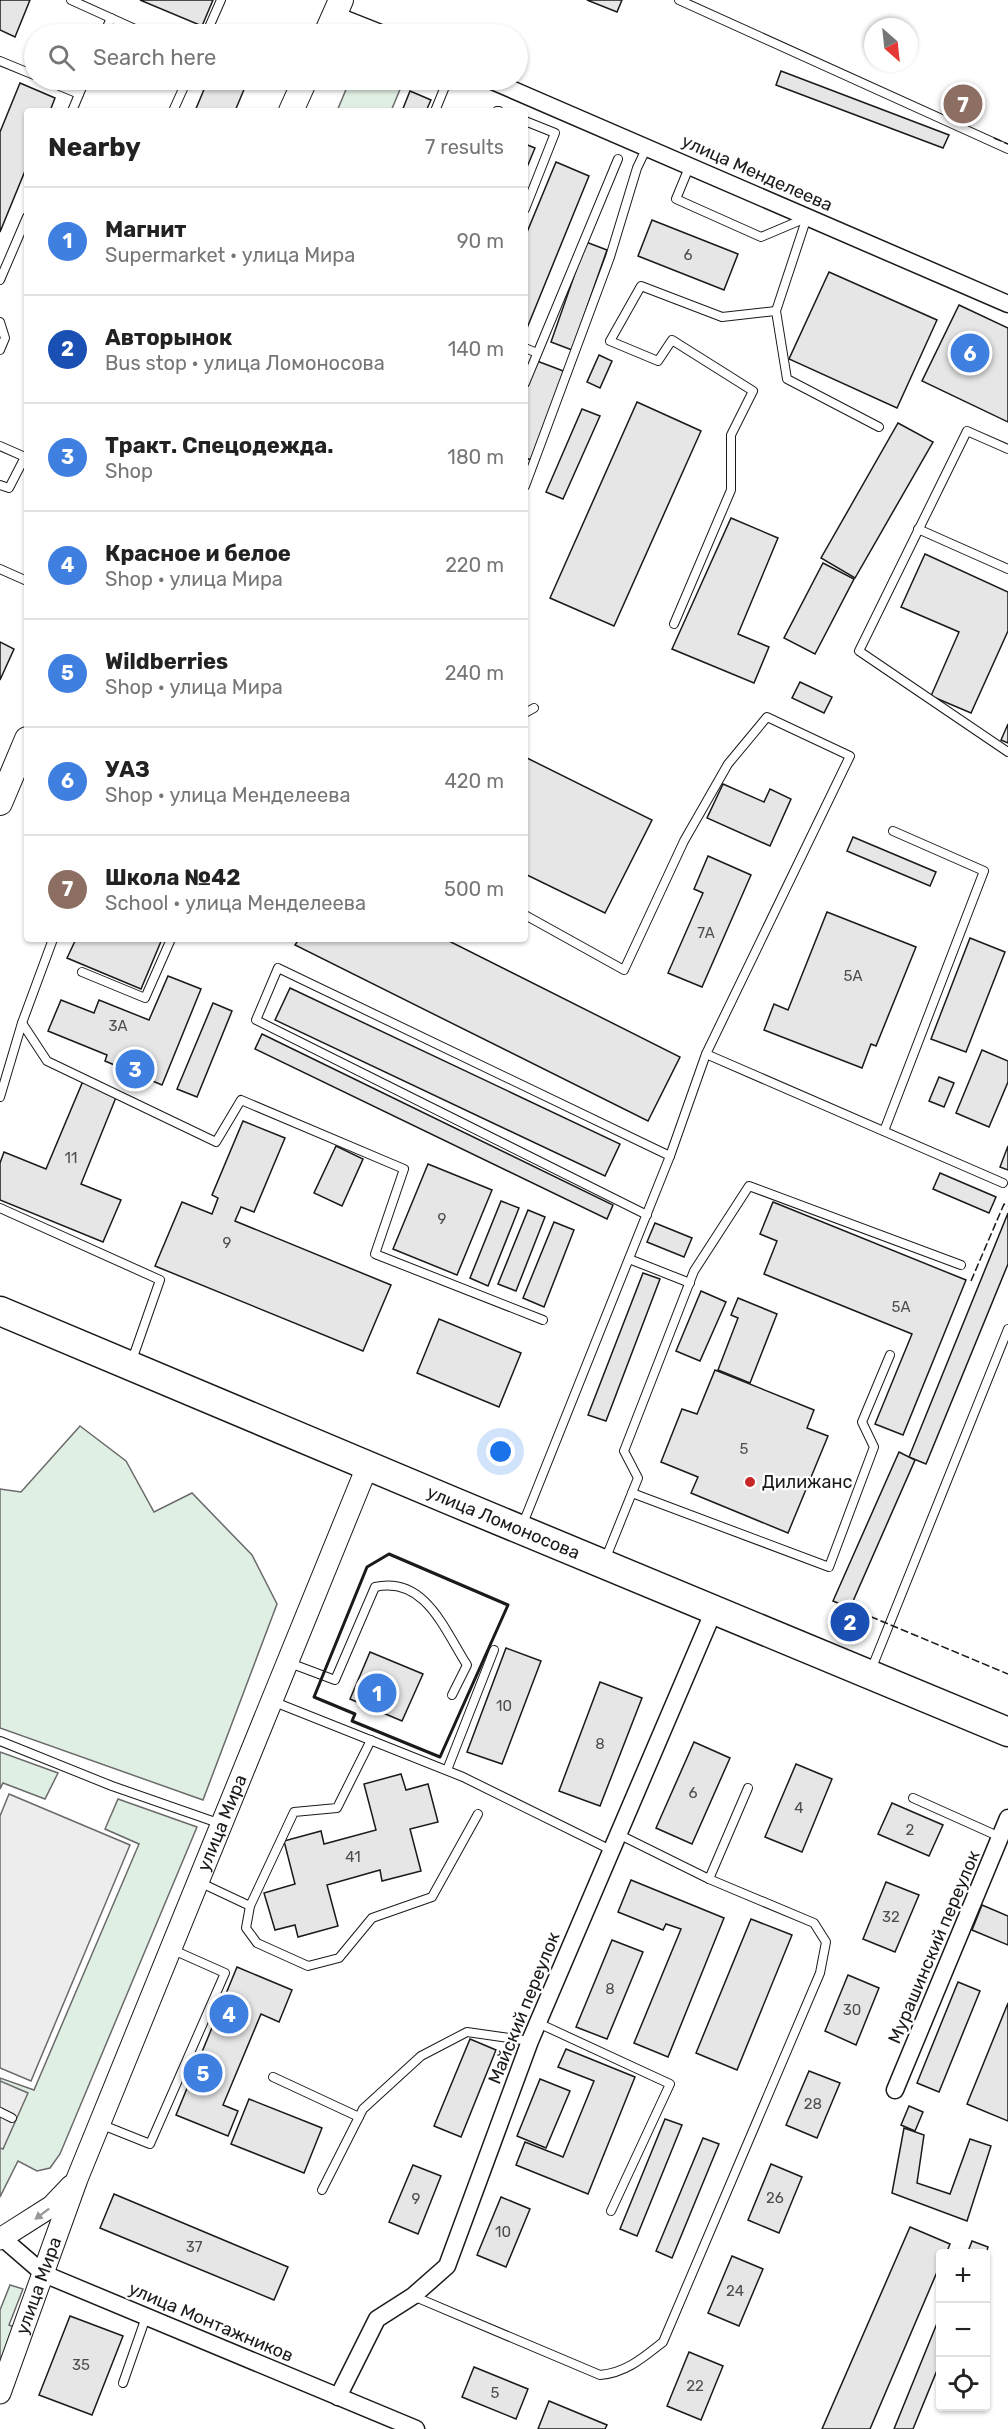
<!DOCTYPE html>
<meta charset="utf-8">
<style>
body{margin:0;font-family:Rubik,sans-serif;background:#f2f2f2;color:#222}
.controls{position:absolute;right:18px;bottom:18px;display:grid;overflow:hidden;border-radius:6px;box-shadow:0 2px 4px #0004}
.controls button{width:54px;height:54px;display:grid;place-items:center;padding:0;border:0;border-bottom:2px solid #e0e0e0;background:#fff;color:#222;font:30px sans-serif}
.compass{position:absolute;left:864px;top:18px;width:54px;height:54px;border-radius:50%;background:#fff;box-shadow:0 2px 4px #0004;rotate:153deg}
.you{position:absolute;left:501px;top:1452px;width:21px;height:21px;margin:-15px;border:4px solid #fff;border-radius:50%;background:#1a73e8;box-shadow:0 0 0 9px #1a73e833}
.badge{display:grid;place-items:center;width:39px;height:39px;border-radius:50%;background:#db2777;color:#fff;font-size:20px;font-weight:700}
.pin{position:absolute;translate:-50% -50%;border:3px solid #fff;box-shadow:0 2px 6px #0006}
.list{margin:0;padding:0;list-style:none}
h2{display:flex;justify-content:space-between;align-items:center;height:78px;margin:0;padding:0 24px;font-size:26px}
h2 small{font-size:20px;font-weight:400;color:#767676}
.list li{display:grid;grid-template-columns:39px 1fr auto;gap:18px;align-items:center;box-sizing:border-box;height:108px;padding:0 24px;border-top:2px solid #e0e0e0}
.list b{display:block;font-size:22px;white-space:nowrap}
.list p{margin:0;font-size:20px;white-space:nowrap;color:#767676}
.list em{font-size:20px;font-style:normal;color:#767676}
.icon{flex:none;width:33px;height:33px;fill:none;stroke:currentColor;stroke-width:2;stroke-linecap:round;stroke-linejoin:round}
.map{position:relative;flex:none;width:1008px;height:2429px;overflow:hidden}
.search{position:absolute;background:#fff;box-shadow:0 2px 4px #0004;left:24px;top:24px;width:504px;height:66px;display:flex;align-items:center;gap:15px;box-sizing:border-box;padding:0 21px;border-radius:33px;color:#767676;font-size:22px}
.panel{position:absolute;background:#fff;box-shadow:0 2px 4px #0004;left:24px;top:108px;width:504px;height:834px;border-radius:6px}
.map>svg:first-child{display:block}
.green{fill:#e0efe3;stroke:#6a6a6a;stroke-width:1.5}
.parking{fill:#ededed;stroke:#6a6a6a;stroke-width:1.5}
.building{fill:#e6e6e6;stroke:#1a1a1a;stroke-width:1.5}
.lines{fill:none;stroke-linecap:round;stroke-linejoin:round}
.service-casing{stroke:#1a1a1a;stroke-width:10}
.minor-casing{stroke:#1a1a1a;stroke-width:19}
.tertiary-casing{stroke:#1a1a1a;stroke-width:23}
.secondary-casing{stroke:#1a1a1a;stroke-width:26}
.trunk-casing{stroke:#1a1a1a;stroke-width:31}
.service{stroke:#fff;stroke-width:8}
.minor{stroke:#fff;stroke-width:16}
.tertiary{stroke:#fff;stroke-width:21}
.secondary{stroke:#fff;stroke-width:24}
.trunk{stroke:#fff;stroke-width:28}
.fence{stroke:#1a1a1a;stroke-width:1.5;stroke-dasharray:8 3;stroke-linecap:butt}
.wall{stroke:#1a1a1a;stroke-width:3}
.oneway{fill:#989898}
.poi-dot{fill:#c62828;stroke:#fff;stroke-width:2}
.labels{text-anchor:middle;stroke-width:4.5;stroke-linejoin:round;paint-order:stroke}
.number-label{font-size:15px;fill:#4d4d4d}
.street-label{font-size:18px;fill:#1a1a1a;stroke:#fff}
.poi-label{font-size:18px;fill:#1a1a1a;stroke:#fff;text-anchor:start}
</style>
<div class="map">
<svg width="1008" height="2429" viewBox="0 0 1008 2429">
<rect width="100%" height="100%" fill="#fff"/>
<g class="green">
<path d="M350,80H404L391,111H337Z"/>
<path d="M80,1426L126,1461L154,1512L192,1493L252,1555L277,1604L203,1800L0,1728V1489L21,1492Z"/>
<path d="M0,1752L58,1773L45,1799L3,1783L0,1789Z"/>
<path d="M118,1799L197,1827L60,2154L50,2168L37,2171L18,2161L0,2197V2078L34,2090L139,1844L105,1829Z"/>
<path d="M10,2285L23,2289L9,2325L14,2327L0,2364V2310Z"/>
</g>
<g class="parking">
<path d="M9,1794L130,1845L31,2081L0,2068V1816Z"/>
<path d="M0,2081L28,2093L3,2149L0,2148Z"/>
</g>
<g class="building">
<path d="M0,0H30L15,37L0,30Z"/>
<path d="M140,0H213L202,26Z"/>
<path d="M587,0H622L617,12Z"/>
<path d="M781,71L949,135L943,148L776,85Z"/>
<path d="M208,80H248L235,111H195Z"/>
<path d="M20,83L55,98L50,111H27V166L0,232V132Z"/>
<path d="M410,91L431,100L426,111H402Z"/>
<path d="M525,144L535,148L525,172Z"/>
<path d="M556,162L589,176L525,333V237Z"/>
<path d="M652,220L738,254L724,290L638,256Z"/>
<path d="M586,242L607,250L572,350L551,342Z"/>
<path d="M829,272L937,320L897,408L789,359Z"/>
<path d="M959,305L1008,328V422L922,381Z"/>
<path d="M599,355L612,361L600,388L587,382Z"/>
<path d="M537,361L566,372L531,460L525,458V393Z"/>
<path d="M637,402L701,431L614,626L550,598Z"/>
<path d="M582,409L600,416L563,499L546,492Z"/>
<path d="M898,423L933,442L855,578L821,558Z"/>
<path d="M525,458L531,460L525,475Z"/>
<path d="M731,518L778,538L738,634L769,647L754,683L672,649Z"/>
<path d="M925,554L1008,592V631L971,713L931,696L959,632L901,607Z"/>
<path d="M823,563L854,579L815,654L784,638Z"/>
<path d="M0,642L14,649L0,680Z"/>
<path d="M800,682L832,697L824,713L792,698Z"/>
<path d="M1008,724V743L1001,740Z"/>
<path d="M525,757L652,820L605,913L525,874Z"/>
<path d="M723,784L764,802L770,789L791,799L770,846L707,818Z"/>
<path d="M853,837L936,872L930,886L847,851Z"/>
<path d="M708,856L751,875L702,987L668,973L703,893L694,889Z"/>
<path d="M827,912L916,947L876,1046L871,1044L862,1068L764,1030L774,1004L788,1010Z"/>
<path d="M970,938L1005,952L966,1052L931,1039Z"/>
<path d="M76,939H162L141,989L67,958Z"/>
<path d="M299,939H445L680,1057L648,1121L295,945Z"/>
<path d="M168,976L201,989L162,1085L105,1061L107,1055L48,1031L61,1000L94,1013L99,1000L149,1020Z"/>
<path d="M290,988L620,1144L605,1176L275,1020Z"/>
<path d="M213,1003L232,1011L197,1097L177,1089Z"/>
<path d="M262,1034L613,1205L607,1219L255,1049Z"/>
<path d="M982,1050L1008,1061V1082L989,1127L956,1113Z"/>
<path d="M939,1077L954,1083L944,1107L929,1101Z"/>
<path d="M83,1081L117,1095L81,1184L121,1200L103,1242L0,1200V1163L4,1152L46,1169Z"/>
<path d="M243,1121L285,1138L254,1212L241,1207L235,1221L391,1285L363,1351L155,1266L182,1202L212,1214L218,1198L212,1195Z"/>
<path d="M336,1146L363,1159L342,1206L314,1193Z"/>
<path d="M1008,1146V1170L1000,1167Z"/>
<path d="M428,1164L492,1190L457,1275L393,1249Z"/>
<path d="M940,1173L996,1197L989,1213L933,1189Z"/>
<path d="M501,1201L519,1208L488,1286L470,1278Z"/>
<path d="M773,1202L966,1280L903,1435L875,1424L912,1334L764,1274L777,1241L760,1234Z"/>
<path d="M528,1210L545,1217L516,1291L498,1284Z"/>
<path d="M1008,1213V1264L926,1464L909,1457Z"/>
<path d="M554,1222L574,1230L544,1307L523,1298Z"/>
<path d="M655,1223L692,1238L684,1257L647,1242Z"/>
<path d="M643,1273L660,1279L606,1421L588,1415Z"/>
<path d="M701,1291L726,1302L700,1361L676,1351Z"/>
<path d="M738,1298L777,1314L750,1383L718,1370L738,1318L731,1315Z"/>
<path d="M439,1319L521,1353L499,1407L417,1373Z"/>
<path d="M715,1370L814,1410L807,1428L828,1436L788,1533L691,1493L698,1477L661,1462L682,1409L697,1414Z"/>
<path d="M899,1452L915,1460L850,1608L833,1601Z"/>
<path d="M506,1648L541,1661L502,1764L467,1752Z"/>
<path d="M370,1652L423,1674L402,1721L350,1699Z"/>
<path d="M600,1682L642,1698L600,1806L559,1791Z"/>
<path d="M694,1742L730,1758L692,1844L656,1828Z"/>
<path d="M796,1764L832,1779L802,1852L765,1837Z"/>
<path d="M401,1774L406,1790L428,1784L438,1822L410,1829L421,1871L382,1881L380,1870L327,1885L338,1926L298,1937L295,1925L275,1930L264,1893L295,1884L284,1841L321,1831L324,1844L376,1830L364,1784Z"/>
<path d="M892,1803L943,1825L929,1856L878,1834Z"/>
<path d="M631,1880L724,1918L668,2057L634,2043L681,1929L666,1924L663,1930L618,1912Z"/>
<path d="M886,1882L919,1895L895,1952L863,1939Z"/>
<path d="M982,1905L1008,1916V1945L972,1930Z"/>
<path d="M751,1919L792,1935L737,2070L696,2053Z"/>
<path d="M612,1940L643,1952L607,2039L576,2027Z"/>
<path d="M237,1967L292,1990L279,2022L261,2014L223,2105L238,2111L228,2136L176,2115Z"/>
<path d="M848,1975L879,1988L856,2045L825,2031Z"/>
<path d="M958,1982L980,1991L939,2092L917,2083Z"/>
<path d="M1008,2003V2121L967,2104Z"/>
<path d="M470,2039L496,2050L461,2137L434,2126Z"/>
<path d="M566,2049L635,2077L588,2194L516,2165L525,2142L563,2157L594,2081L558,2067Z"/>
<path d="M809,2071L840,2083L817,2138L786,2125Z"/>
<path d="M540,2079L570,2091L546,2148L517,2136Z"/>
<path d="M249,2099L322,2128L304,2173L231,2144Z"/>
<path d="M909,2106L923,2112L915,2131L901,2125Z"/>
<path d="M665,2119L682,2125L637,2236L620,2229Z"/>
<path d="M904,2128L924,2135L917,2183L950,2194L970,2139L991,2146L967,2221L892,2193Z"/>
<path d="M703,2138L719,2144L672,2258L656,2251Z"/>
<path d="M771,2164L802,2177L779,2233L748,2220Z"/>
<path d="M413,2165L441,2176L418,2234L389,2222Z"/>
<path d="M114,2194L288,2267L274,2300L100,2228Z"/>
<path d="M501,2197L530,2209L506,2267L477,2255Z"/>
<path d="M910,2227L950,2244L946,2254H940V2265L870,2429H822Z"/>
<path d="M972,2241L988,2247L986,2254H967Z"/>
<path d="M732,2256L763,2269L739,2326L708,2313Z"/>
<path d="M70,2316L123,2336L92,2415L39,2395Z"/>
<path d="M940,2316V2363L913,2429H894Z"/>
<path d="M689,2352L723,2366L701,2420L667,2406Z"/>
<path d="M474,2367L528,2389L516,2419L462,2397Z"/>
<path d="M549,2401L607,2425L605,2429H538Z"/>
</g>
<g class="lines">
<defs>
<g id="service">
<path d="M71,0L146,34"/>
<path d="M679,0L1008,149"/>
<path d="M104,34L111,18"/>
<path d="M206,34L221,0"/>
<path d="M0,61L34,75"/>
<path d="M45,80L79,94"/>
<path d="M72,111L85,80"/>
<path d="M173,111L187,80"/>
<path d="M435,111L444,89"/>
<path d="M497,111H499"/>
<path d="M525,121L555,133L525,209"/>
<path d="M690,165L676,199L761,237L806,218"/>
<path d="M807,217L776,311L787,379L879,427"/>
<path d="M0,280L27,217"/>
<path d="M0,322L5,338L0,350"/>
<path d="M525,348L537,353"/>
<path d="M525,383L618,159"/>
<path d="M0,446L25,457L9,488L0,485"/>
<path d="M1008,449L967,431L859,651L1008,752"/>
<path d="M525,486L610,257L637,168L647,147"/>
<path d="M918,529L1008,569"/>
<path d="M0,569L27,581"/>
<path d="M674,624L731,490V435L753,391L672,340L658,361L610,341L641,286L722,317L776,311"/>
<path d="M525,713L534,708"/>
<path d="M525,915L624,970L684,841L728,764L767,717L850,756L706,1054L1003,1183"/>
<path d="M82,972L145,998L171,939"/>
<path d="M22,1023L53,939"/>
<path d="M0,1097L22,1023L47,1061L216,1142L241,1100L404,1169L375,1254L543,1320"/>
<path d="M884,1131L984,871L893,831"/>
<path d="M0,1208L160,1280L131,1363"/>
<path d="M647,1215L256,1020L278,968L670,1156"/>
<path d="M629,1259L690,1283"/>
<path d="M632,1493L829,1567L874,1447L862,1422L890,1355"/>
<path d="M522,1526L670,1156L706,1054"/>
<path d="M605,1560L638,1478L624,1451L694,1271L749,1186L961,1265"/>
<path d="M287,1662L335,1680L375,1587C425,1576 444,1629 467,1665L452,1695"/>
<path d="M871,1670L1008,1329"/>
<path d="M272,1701L463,1777L611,1850"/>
<path d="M0,1741L112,1786L221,1824"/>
<path d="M447,1770L494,1650"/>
<path d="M913,1798L1000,1837"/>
<path d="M618,1834L709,1879L748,1788"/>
<path d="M199,1882L250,1906L246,1928L257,1943L308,1966L339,1958L372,1918L432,1897L478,1814"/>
<path d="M250,1906L294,1812L337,1808L371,1740"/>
<path d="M538,2023L670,2084L611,2211"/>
<path d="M273,2077L359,2117"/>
<path d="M0,2112L12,2118"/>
<path d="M100,2124L150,2144L225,1973L171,1949"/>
<path d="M322,2190L363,2109L421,2056L467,2032L530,2041"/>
<path d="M413,2296L600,2375C626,2373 644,2357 663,2342L820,1973L826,1942L814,1923L709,1879"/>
<path d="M123,2383L146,2317"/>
</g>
<g id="minor">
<path d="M335,15L383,34"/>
<path d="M490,80L1008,304"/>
<path d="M895,2090L1008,1818"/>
<path d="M0,2236L44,2274L416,2429"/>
<path d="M338,2397L377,2319L413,2296L447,2266L530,2041L715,1608"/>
</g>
<g id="tertiary">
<path d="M0,2239L52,2206L71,2186"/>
<path id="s1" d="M0,2393L77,2179L367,1467"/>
</g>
<g id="secondary">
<path d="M326,34L341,0"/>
<path d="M291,111L305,80"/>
<path d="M0,803L27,739"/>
</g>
<g id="trunk">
<path id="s2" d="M0,1311C335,1453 672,1593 1008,1732"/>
</g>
</defs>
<use href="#service" class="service-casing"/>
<use href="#minor" class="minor-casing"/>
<use href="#tertiary" class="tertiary-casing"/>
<use href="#secondary" class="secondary-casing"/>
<use href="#trunk" class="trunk-casing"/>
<use href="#service" class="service"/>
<use href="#minor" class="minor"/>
<use href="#tertiary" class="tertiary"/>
<use href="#secondary" class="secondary"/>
<use href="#trunk" class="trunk"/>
<g class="fence">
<path d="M994,138L1008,144"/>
<path d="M971,1281L1004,1204L1008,1206"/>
<path d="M850,1608L1008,1674"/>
</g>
<path class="wall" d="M389,1554L508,1605L440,1757L352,1721L355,1714L314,1697L367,1567Z"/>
</g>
<defs><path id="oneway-solid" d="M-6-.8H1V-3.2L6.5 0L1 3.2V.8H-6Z" transform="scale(1.5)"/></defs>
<use class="oneway" href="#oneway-solid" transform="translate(42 2214) rotate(143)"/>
<circle class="poi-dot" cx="750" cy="1482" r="6"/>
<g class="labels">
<g class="number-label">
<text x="688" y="260">6</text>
<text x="706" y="938">7А</text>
<text x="853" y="981">5А</text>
<text x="118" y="1031">3А</text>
<text x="71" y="1163">11</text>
<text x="442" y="1224">9</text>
<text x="227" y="1248">9</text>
<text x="901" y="1312">5А</text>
<text x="744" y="1454">5</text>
<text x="504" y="1711">10</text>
<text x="600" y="1749">8</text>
<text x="693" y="1798">6</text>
<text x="799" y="1813">4</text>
<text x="910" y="1835">2</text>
<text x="353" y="1862">41</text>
<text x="891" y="1922">32</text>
<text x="610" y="1994">8</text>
<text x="852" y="2015">30</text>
<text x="813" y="2109">28</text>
<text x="775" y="2203">26</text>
<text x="416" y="2204">9</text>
<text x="503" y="2237">10</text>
<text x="194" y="2252">37</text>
<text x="735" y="2296">24</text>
<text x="81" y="2370">35</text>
<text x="695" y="2391">22</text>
<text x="495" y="2398">5</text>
</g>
<g class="street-label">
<text transform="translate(757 173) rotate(24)" y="6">улица Менделеева</text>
<text dy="6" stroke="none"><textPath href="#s2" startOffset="546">улица Ломоносова</textPath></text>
<text dy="6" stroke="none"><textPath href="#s1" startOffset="612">улица Мира</textPath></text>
<text transform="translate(934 1947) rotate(-67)" y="6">Мурашинский переулок</text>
<text transform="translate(524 2008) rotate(-68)" y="6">Майский переулок</text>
<text dy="6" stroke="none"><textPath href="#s1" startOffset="114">улица Мира</textPath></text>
<text transform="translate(211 2322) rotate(23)" y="6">улица Монтажников</text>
</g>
<g class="poi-label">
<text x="762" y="1488">Дилижанс</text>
</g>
</g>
</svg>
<div class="controls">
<button>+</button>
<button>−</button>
<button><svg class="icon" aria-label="locate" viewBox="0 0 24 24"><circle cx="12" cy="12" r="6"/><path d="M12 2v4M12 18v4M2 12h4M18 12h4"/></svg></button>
</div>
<svg class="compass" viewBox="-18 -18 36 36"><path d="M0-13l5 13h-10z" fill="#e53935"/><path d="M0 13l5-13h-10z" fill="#767676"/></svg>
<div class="you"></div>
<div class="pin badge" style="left:377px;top:1693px;background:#3f7fe0">1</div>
<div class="pin badge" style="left:850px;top:1622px;background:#1a4fb4">2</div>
<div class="pin badge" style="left:135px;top:1069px;background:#3f7fe0">3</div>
<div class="pin badge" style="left:229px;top:2014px;background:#3f7fe0">4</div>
<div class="pin badge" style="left:203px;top:2073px;background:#3f7fe0">5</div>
<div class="pin badge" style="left:970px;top:353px;background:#3f7fe0">6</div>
<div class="pin badge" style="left:963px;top:104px;background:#8d6e63">7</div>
<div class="search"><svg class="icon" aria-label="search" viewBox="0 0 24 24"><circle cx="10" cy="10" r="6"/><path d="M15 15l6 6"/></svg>Search here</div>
<section class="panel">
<h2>Nearby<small>7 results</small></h2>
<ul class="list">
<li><span class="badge" style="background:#3f7fe0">1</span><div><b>Магнит</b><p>Supermarket · улица Мира</p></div><em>90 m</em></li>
<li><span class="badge" style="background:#1a4fb4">2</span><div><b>Авторынок</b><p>Bus stop · улица Ломоносова</p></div><em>140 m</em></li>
<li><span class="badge" style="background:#3f7fe0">3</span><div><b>Тракт. Спецодежда.</b><p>Shop</p></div><em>180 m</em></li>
<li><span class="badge" style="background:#3f7fe0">4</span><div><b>Красное и белое</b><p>Shop · улица Мира</p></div><em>220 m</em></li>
<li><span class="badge" style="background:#3f7fe0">5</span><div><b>Wildberries</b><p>Shop · улица Мира</p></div><em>240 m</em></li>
<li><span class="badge" style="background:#3f7fe0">6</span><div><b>УАЗ</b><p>Shop · улица Менделеева</p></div><em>420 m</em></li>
<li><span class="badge" style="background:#8d6e63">7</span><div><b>Школа №42</b><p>School · улица Менделеева</p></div><em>500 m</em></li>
</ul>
</section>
</div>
